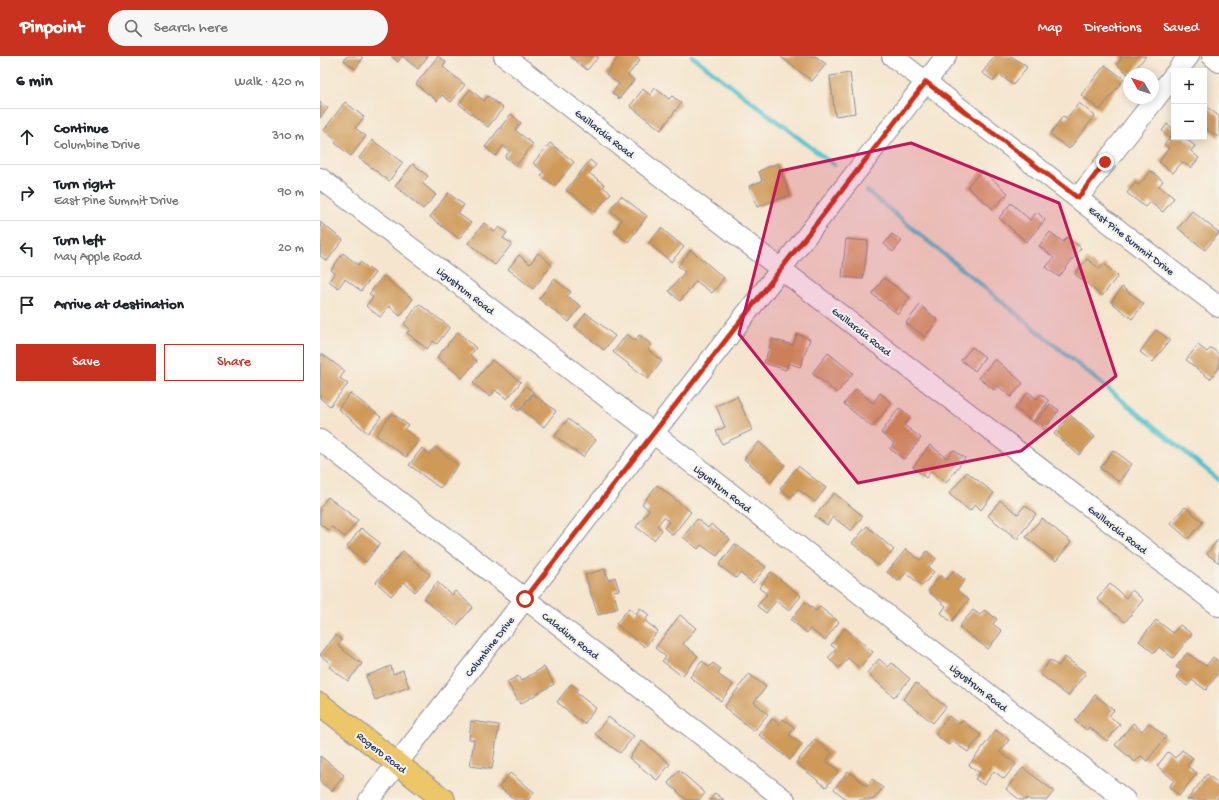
<!DOCTYPE html>
<meta charset="utf-8">
<style>
body{margin:0;font-family:"Gochi Hand",sans-serif;background:#f6f6f6;color:#202124}
.controls{position:absolute;right:12px;top:12px;display:grid;overflow:hidden;border-radius:0px;box-shadow:0 2px 10px #0003}
.controls button{width:36px;height:36px;display:grid;place-items:center;padding:0;border:0;border-bottom:1px solid #e0e0e0;background:#fff;color:#202124;font:20px sans-serif}
.compass{position:absolute;left:803px;top:12px;width:36px;height:36px;border-radius:50%;background:#fff;box-shadow:0 2px 10px #0003;rotate:309deg}
.stop{position:absolute;width:12px;height:12px;margin:-9px;border:3px solid #c8321e;border-radius:50%;background:#fff}
.stop.end{background:#c8321e;border-color:#fff;box-shadow:0 1px 4px #0008}
.list{margin:0;padding:0;list-style:none}
h2{display:flex;justify-content:space-between;align-items:center;height:52px;margin:0;padding:0 16px;font-size:17px}
h2 small{font-size:13px;font-weight:400;color:#757577}
.list li{display:grid;grid-template-columns:26px 1fr auto;gap:12px;align-items:center;box-sizing:border-box;height:56px;padding:0 16px;border-top:1px solid #e0e0e0}
.list b{display:block;font-size:15px;white-space:nowrap}
.list p{margin:0;font-size:13px;white-space:nowrap;color:#757577}
.list em{font-size:13px;font-style:normal;color:#757577}
.actions{display:flex;gap:8px;padding:12px 16px}
.actions a{flex:1;padding:9px 0;border:1px solid #c8321e;border-radius:0px;text-align:center;font-size:14px;color:#c8321e}
.actions .main{background:#c8321e;color:#fff}
.icon{flex:none;width:22px;height:22px;fill:none;stroke:currentColor;stroke-width:2;stroke-linecap:round;stroke-linejoin:round}
.map{position:relative;flex:none;width:899px;height:744px;overflow:hidden}
header{display:flex;align-items:center;gap:24px;box-sizing:border-box;height:56px;padding:0 20px;background:#c8321e;color:#fff}
header strong{font-size:19px}
nav{display:flex;gap:22px;margin-inline-start:auto;font-size:14px}
.search{width:280px;height:36px;background:#f6f6f6;display:flex;align-items:center;gap:10px;box-sizing:border-box;padding:0 14px;border-radius:22px;color:#757577;font-size:15px}
main{display:flex}
aside{flex:1;background:#fff}
.map>svg:first-child{display:block}
.lines{fill:none;stroke-linecap:round;stroke-linejoin:round}
.stream{stroke:#54c1cd;stroke-width:4.5}
.building{fill:#cf9959}
.minor-casing{stroke:#888a96;stroke-width:22}
.major-casing{stroke:#888a96;stroke-width:24}
.minor{stroke:#fff;stroke-width:20}
.major{stroke:#ecc669;stroke-width:22}
.route{stroke:#c8321e;stroke-width:5}
.marked{fill:#c2185b;fill-opacity:0.2;stroke:#c2185b;stroke-width:3;stroke-linejoin:round}
.labels{text-anchor:middle;stroke-width:4;stroke-linejoin:round;paint-order:stroke}
.street-label{font-size:11px;fill:#1b2f5e;stroke:#f7f3e8}
</style>
<header>
<strong>Pinpoint</strong>
<div class="search"><svg class="icon" aria-label="search" viewBox="0 0 24 24"><circle cx="10" cy="10" r="6"/><path d="M15 15l6 6"/></svg>Search here</div>
<nav><a>Map</a><a>Directions</a><a>Saved</a></nav>
</header>
<main>
<aside>
<h2>6 min<small>Walk · 420 m</small></h2>
<ul class="list">
<li><svg class="icon" aria-label="ahead" viewBox="0 0 24 24"><path d="M12 20V5M6 11l6-6 6 6"/></svg><div><b>Continue</b><p>Columbine Drive</p></div><em>310 m</em></li>
<li><svg class="icon" aria-label="right" viewBox="0 0 24 24"><path d="M7 20v-9h11M14 6l5 5-5 5"/></svg><div><b>Turn right</b><p>East Pine Summit Drive</p></div><em>90 m</em></li>
<li><svg class="icon" aria-label="left" viewBox="0 0 24 24"><path d="M17 20v-9H6M10 6l-5 5 5 5"/></svg><div><b>Turn left</b><p>May Apple Road</p></div><em>20 m</em></li>
<li><svg class="icon" aria-label="arrive" viewBox="0 0 24 24"><path d="M6 21V4h12l-3 4 3 4H6"/></svg><div><b>Arrive at destination</b></div></li>
</ul>
<div class="actions"><a class="main">Save</a><a>Share</a></div>
</aside>
<div class="map">
<svg width="899" height="744" viewBox="0 0 899 744">
<rect width="100%" height="100%" fill="#f7f3e8"/>
<filter id="ink" filterUnits="userSpaceOnUse"><feTurbulence type="fractalNoise" baseFrequency=".025" numOctaves="2"/><feDisplacementMap in="SourceGraphic" scale="8" xChannelSelector="R" yChannelSelector="G"/><feConvolveMatrix kernelMatrix="1 2 1 2 8 2 1 2 1" color-interpolation-filters="sRGB"/></filter>
<filter id="wash" filterUnits="userSpaceOnUse"><feTurbulence type="fractalNoise" baseFrequency=".012" numOctaves="4" result="noise"/><feDisplacementMap in="SourceGraphic" scale="16" xChannelSelector="R" yChannelSelector="G"/><feGaussianBlur stdDeviation="0.9" result="paint"/><feColorMatrix in="noise" values="0 0 0 0 0 0 0 0 0 0 0 0 0 0 0 0 0 1.4 0 .05"/><feComposite in="paint" operator="in"/></filter>
<g filter="url(#wash)">
<rect width="100%" height="100%" fill="#f5e5ce"/>
<g class="lines">
<g class="stream">
<path d="M372,0L514,109"/>
<path d="M547,135L899,424"/>
</g>
</g>
<g id="blocks">
<g class="building">
<path d="M27,0H41L43,2L35,13L24,4Z"/>
<path d="M71,0H108L98,13L82,0L78,6Z"/>
<path d="M118,0L126,6L123,11L145,29L131,46L122,39L117,45L96,28Z"/>
<path d="M250,0H279L267,14Z"/>
<path d="M299,0H315L320,4L308,19L314,24L299,43L292,37L299,28L286,18Z"/>
<path d="M462,0H495L506,8L492,25L461,1Z"/>
<path d="M675,0H691L707,11L693,29L679,18L674,25L662,17Z"/>
<path d="M799,0H826L811,18H808L797,8L802,2Z"/>
<path d="M785,9L804,23L780,54L761,39Z"/>
<path d="M530,17L535,57L515,60L510,20Z"/>
<path d="M335,32L349,43L352,40L361,47L341,74L310,50L323,33L330,39Z"/>
<path d="M150,33L164,45L168,40L183,52L168,71L139,48Z"/>
<path d="M0,46L8,52L0,62Z"/>
<path d="M25,46L44,61L35,72L46,80L31,100L15,87L17,85L4,74Z"/>
<path d="M759,47L775,60L749,93L730,78L743,60L746,63Z"/>
<path d="M884,49L899,60V80L898,81L884,71Z"/>
<path d="M191,58L201,67L195,74L213,88L196,110L185,101L190,95L183,90L176,100L165,91Z"/>
<path d="M847,68L854,73V81H864L875,90L871,95L879,102L871,112L862,106L853,117L839,106L849,92L844,88L850,82L842,75Z"/>
<path d="M52,84L83,107L69,125L39,102Z"/>
<path d="M230,87L254,106L235,130L221,120L224,116L213,107Z"/>
<path d="M270,104L276,109L269,117L285,129L283,131L291,137L275,156L246,134Z"/>
<path d="M458,107L470,139L437,151L429,130L442,125L439,115Z"/>
<path d="M93,108L108,120L102,127L116,139L103,153L75,130Z"/>
<path d="M662,114L688,137L673,153L647,131Z"/>
<path d="M831,115L843,125L839,130L854,142L843,156L830,146L825,151L807,137L815,127L819,129Z"/>
<path d="M128,137L144,149L138,157L151,167L139,183L110,161Z"/>
<path d="M301,140L327,160L308,186L294,175L302,164L290,154Z"/>
<path d="M691,147L710,164L717,156L725,164L706,186L679,162Z"/>
<path d="M872,155L899,177L885,194L858,172Z"/>
<path d="M0,166L23,184L7,205L0,200Z"/>
<path d="M164,167L175,176L179,171L187,177L183,182L192,188L175,209L148,187Z"/>
<path d="M341,172L364,191L351,206L329,187Z"/>
<path d="M730,176L743,186L747,181L761,192L739,221L726,211L734,202L719,190Z"/>
<path d="M572,178L582,185L573,196L564,188Z"/>
<path d="M526,183L548,185L543,223L522,221Z"/>
<path d="M371,194L404,222L392,237L376,225L360,245L349,235L365,216L358,210Z"/>
<path d="M23,197L38,209L40,206L55,217L41,235L25,223L18,232L9,225L15,217L11,214Z"/>
<path d="M218,197L232,209L213,233L188,213L199,199L210,208Z"/>
<path d="M767,203L780,213L784,208L798,220L782,240L755,218Z"/>
<path d="M63,220L93,243L80,260L69,250L60,261L46,250L53,241L49,238Z"/>
<path d="M564,222L590,241L578,258L552,238Z"/>
<path d="M234,223L251,236L247,240L261,250L249,266L219,243Z"/>
<path d="M802,231L824,248L812,263L791,246Z"/>
<path d="M99,248L130,271L117,288L113,285L107,293L87,277L90,273L84,268Z"/>
<path d="M600,249L618,264L605,281L586,267Z"/>
<path d="M266,257L295,280L284,294L255,271Z"/>
<path d="M836,274L850,284L833,306L820,296Z"/>
<path d="M138,276L156,292L150,299L157,305L142,322L117,301Z"/>
<path d="M307,278L315,285L319,279L332,289L328,294L342,305L328,323L293,296Z"/>
<path d="M477,278L490,283L480,311L468,307L466,314L444,307L452,283L473,289Z"/>
<path d="M878,289L887,296L891,292L899,298V312L890,323L866,304Z"/>
<path d="M652,291L665,301L655,315L641,304Z"/>
<path d="M508,297L533,317L517,337L492,317Z"/>
<path d="M2,298L25,315L20,322L28,328L10,350L0,342V301Z"/>
<path d="M675,303L703,327L691,341L678,330L674,334L659,322Z"/>
<path d="M172,304L201,326L187,343L175,334L170,341L153,327Z"/>
<path d="M206,330L213,336L199,355L192,350Z"/>
<path d="M536,333L553,347L560,337L572,347L552,371L524,348Z"/>
<path d="M708,336L717,343L721,338L729,345L713,366L695,352Z"/>
<path d="M30,337L61,361L48,377L18,353Z"/>
<path d="M213,338L236,355L224,371L201,353Z"/>
<path d="M417,340L432,374L402,388L396,375L405,371L396,350Z"/>
<path d="M730,348L739,354L724,374L715,367Z"/>
<path d="M579,352L591,361L584,369L601,382L584,403L570,393L574,387L561,377Z"/>
<path d="M72,357L88,369L84,373L99,384L86,401L56,379Z"/>
<path d="M750,359L775,381L759,399L734,378Z"/>
<path d="M248,363L276,384L263,401L235,380Z"/>
<path d="M439,386L465,409L451,426L424,403Z"/>
<path d="M610,389L627,402L633,394L645,402L626,427L611,415L606,422L593,411Z"/>
<path d="M115,391L138,409L120,432L89,409L102,392L109,398Z"/>
<path d="M793,394L812,408L799,426L780,412Z"/>
<path d="M478,410L506,432L495,446L478,433L471,441L460,433Z"/>
<path d="M647,416L674,437L661,454L655,448L650,455L629,438Z"/>
<path d="M337,429L371,456L353,479L344,472L349,466L344,461L337,470L342,474L334,484L316,471L329,454L322,448Z"/>
<path d="M514,437L543,460L531,475L513,461L507,469L495,460Z"/>
<path d="M8,441L38,464L25,481L12,471L8,474L0,468V451Z"/>
<path d="M680,444L698,458L705,449L716,458L697,483L668,460Z"/>
<path d="M865,451L883,466L868,483L850,467Z"/>
<path d="M722,462L751,486L736,505L706,481Z"/>
<path d="M377,463L388,472L391,468L410,483L397,500L381,489L378,493L363,481Z"/>
<path d="M547,470L574,494L559,510L532,487Z"/>
<path d="M41,472L60,487L46,506L27,491Z"/>
<path d="M899,482V507L887,498Z"/>
<path d="M415,488L446,511L433,527L420,517L416,522L399,509Z"/>
<path d="M586,493L600,504L607,495L616,503L608,511L614,516L602,530L586,517L578,525L567,516Z"/>
<path d="M83,495L110,519L95,536L84,526L71,540L56,526Z"/>
<path d="M285,513L288,524L295,521L299,534L293,535L298,552L278,559L265,519Z"/>
<path d="M633,515L645,524L637,534L649,544L631,566L621,557L626,550L608,535L621,519L626,524Z"/>
<path d="M451,516L481,540L469,555L456,545L446,557L437,550L447,538L439,532Z"/>
<path d="M117,526L132,539L135,535L153,551L136,570L104,543Z"/>
<path d="M790,528L806,542L812,534L823,544L805,566L777,543Z"/>
<path d="M485,546L496,555L500,551L519,566L505,584L490,573L487,577L471,564Z"/>
<path d="M309,552L316,558L320,552L329,559L325,565L338,575L325,591L296,568Z"/>
<path d="M653,554L660,559L664,554L677,563L673,568L682,575L668,593L639,571Z"/>
<path d="M360,559L376,572L363,588L378,600L362,620L342,605L346,601L335,592Z"/>
<path d="M836,564L853,577L860,569L872,578L853,602L839,591L834,597L819,585Z"/>
<path d="M525,572L553,596L539,612L528,602L519,612L508,602L516,593L511,589Z"/>
<path d="M16,579L22,584L18,590L42,608L28,625L9,611L11,608L0,599Z"/>
<path d="M867,597L886,610L893,601L899,606V616L886,634L872,624L867,630L856,621L861,614L856,611Z"/>
<path d="M745,601L766,617L748,640L720,618L730,604L738,610Z"/>
<path d="M559,603L568,611L572,607L590,623L574,641L547,617Z"/>
<path d="M382,605L389,611L393,607L401,613L398,618L413,629L401,645L370,621Z"/>
<path d="M71,610L73,618L83,614L89,631L55,644L46,620Z"/>
<path d="M224,611L234,628L200,648L187,626L198,620L201,625Z"/>
<path d="M429,618L446,631L434,646L448,658L434,675L404,651Z"/>
<path d="M596,627L626,651L613,667L583,643Z"/>
<path d="M251,628L258,633L255,636L276,652L264,668L237,646Z"/>
<path d="M775,639L794,654L789,660L800,668L787,685L769,671L767,674L755,665Z"/>
<path d="M629,660L639,668L642,664L661,679L648,696L632,685L629,689L615,678Z"/>
<path d="M288,661L314,680L300,697L275,678Z"/>
<path d="M452,663L459,668L463,663L475,672L469,679L482,688L470,704L439,679Z"/>
<path d="M151,665L179,669L172,713L150,710L154,684L149,683Z"/>
<path d="M813,667L822,675L829,667L846,681L827,705L821,700L815,706L795,689Z"/>
<path d="M676,674L689,684L680,696L696,708L684,723L674,715L664,729L655,723L660,717L649,709Z"/>
<path d="M495,683L512,697L506,705L519,715L506,731L476,707Z"/>
<path d="M322,685L350,708L337,724L309,702Z"/>
<path d="M862,694L873,702L867,710L877,717L859,740L849,731L854,724L837,710L848,696L855,702Z"/>
<path d="M0,700L24,719L12,735L0,726Z"/>
<path d="M703,712L734,735L727,744H710L707,742L706,744H700L686,733Z"/>
<path d="M359,714L385,737L379,744H367L348,727Z"/>
<path d="M528,715L547,730L552,723L563,732L553,744H527L514,733Z"/>
<path d="M190,717L214,736L208,744H195L179,731Z"/>
<path d="M887,718L899,728V740L897,742L899,744H867Z"/>
<path d="M395,737L404,744H390Z"/>
</g>
</g>
</g>
<g filter="url(#ink)">
<use href="#blocks" fill-opacity="0" stroke="#888a96" stroke-width="1"/>
<g class="lines">
<defs>
<g id="minor">
<path d="M184,0L899,550"/>
<path d="M572,0L899,251"/>
<path d="M892,0L899,6"/>
<path d="M857,15L869,0"/>
<path d="M0,122L333,377L805,744"/>
<path d="M758,142L854,19"/>
<path d="M0,384L465,744"/>
<path d="M49,744L626,0"/>
</g>
<path id="major" d="M0,648L124,744"/>
</defs>
<use href="#minor" class="minor-casing"/>
<use href="#major" class="major-casing"/>
<use href="#minor" class="minor"/>
<use href="#major" class="major"/>
</g>
</g>
<g class="lines" filter="url(#ink)">
<path class="route" d="M205,543L606,26L758,142L785,106"/>
</g>
<path class="marked" d="M591,87L739,147L796,320L701,395L538,427L419,278L460,115Z"/>
<g class="labels">
<g class="street-label">
<text transform="translate(285 77) rotate(38)" y="4">Gaillardia Road</text>
<text transform="translate(812 184) rotate(38)" y="4">East Pine Summit Drive</text>
<text transform="translate(146 234) rotate(38)" y="4">Ligustrum Road</text>
<text transform="translate(542 275) rotate(38)" y="4">Gaillardia Road</text>
<text transform="translate(403 432) rotate(38)" y="4">Ligustrum Road</text>
<text transform="translate(798 473) rotate(38)" y="4">Gaillardia Road</text>
<text transform="translate(251 579) rotate(38)" y="4">Caladium Road</text>
<text transform="translate(169 590) rotate(-52)" y="4">Columbine Drive</text>
<text transform="translate(659 631) rotate(38)" y="4">Ligustrum Road</text>
<text transform="translate(62 696) rotate(38)" y="4">Rogero Road</text>
</g>
</g>
</svg>
<div class="controls">
<button>+</button>
<button>−</button>
</div>
<svg class="compass" viewBox="-18 -18 36 36"><path d="M0-13l5 13h-10z" fill="#e53935"/><path d="M0 13l5-13h-10z" fill="#757577"/></svg>
<div class="stop" style="left:205px;top:543px"></div>
<div class="stop end" style="left:785px;top:106px"></div>
</div>
</main>
